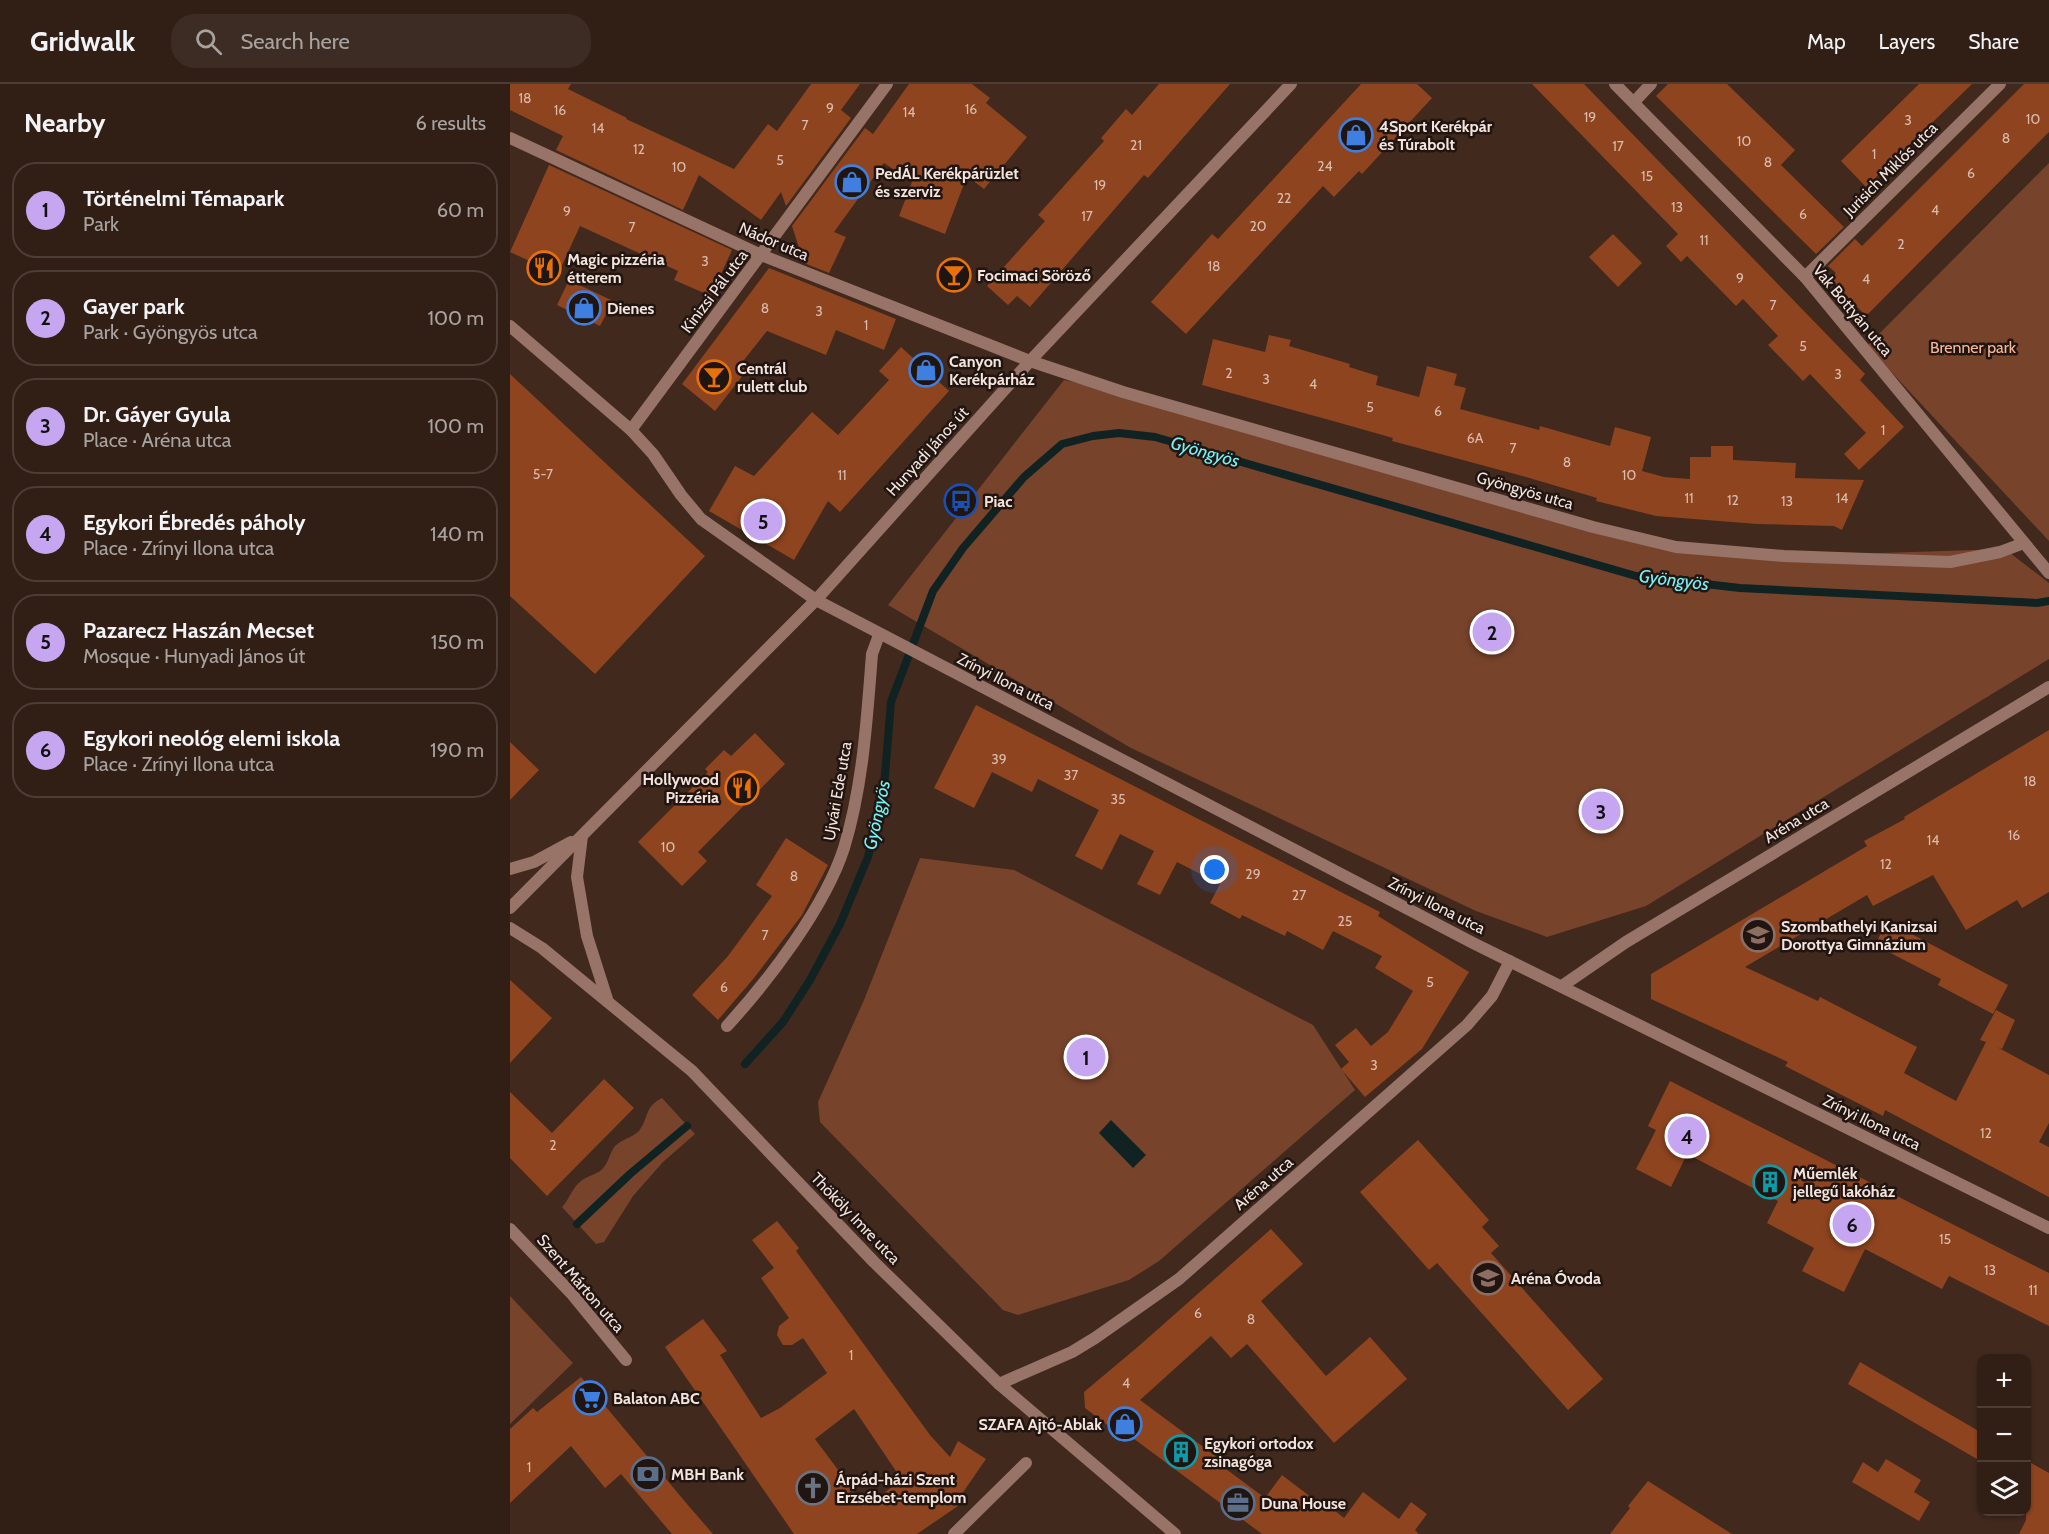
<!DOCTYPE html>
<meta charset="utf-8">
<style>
body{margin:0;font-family:Cabin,sans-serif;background:#3d2c23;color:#f1f3f6}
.controls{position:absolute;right:18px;bottom:18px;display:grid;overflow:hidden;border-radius:12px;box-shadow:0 2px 4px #0004}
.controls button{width:54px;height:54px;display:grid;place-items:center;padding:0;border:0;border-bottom:2px solid #4c3d35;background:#311f16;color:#f1f3f6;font:30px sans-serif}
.you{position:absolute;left:705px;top:786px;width:21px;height:21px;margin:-15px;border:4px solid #fff;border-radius:50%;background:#1a73e8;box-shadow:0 0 0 9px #1a73e833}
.badge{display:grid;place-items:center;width:39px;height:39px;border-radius:50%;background:#c6a6f0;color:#111;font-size:20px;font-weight:700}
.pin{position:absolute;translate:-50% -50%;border:3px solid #fff;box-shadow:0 2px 6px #0006}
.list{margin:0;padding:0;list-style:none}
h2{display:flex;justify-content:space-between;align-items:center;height:78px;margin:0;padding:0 24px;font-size:26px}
h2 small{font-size:20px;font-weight:400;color:#a8a2a1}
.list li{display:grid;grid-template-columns:39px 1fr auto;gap:18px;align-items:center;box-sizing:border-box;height:96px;margin:0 12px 12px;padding:0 12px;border:2px solid #4c3d35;border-radius:24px}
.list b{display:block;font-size:22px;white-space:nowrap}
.list p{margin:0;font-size:20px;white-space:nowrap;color:#a8a2a1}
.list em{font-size:20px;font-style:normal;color:#a8a2a1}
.icon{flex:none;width:33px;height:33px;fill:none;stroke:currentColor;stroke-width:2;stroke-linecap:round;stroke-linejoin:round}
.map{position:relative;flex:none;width:1539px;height:1450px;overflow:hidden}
header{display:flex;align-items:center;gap:36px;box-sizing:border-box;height:84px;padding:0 30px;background:#311f16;border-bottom:2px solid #4c3d35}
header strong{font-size:28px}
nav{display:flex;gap:33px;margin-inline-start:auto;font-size:21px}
.search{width:420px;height:54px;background:#3d2c23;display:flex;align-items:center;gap:15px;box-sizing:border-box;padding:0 21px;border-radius:24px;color:#a8a2a1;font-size:22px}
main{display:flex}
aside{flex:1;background:#311f16}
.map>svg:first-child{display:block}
.green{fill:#78432b}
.water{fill:#122}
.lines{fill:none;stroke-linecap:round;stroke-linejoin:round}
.stream{stroke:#122;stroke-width:8}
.building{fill:#8e441f;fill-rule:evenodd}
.pedestrian{stroke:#987368;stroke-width:12}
.minor{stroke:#987368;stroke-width:12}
.tertiary{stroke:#987368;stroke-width:12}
.labels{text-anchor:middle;stroke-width:5;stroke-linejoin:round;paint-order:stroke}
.number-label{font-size:14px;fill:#dabcae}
.poi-label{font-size:16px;font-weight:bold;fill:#f4e4dd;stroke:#201510;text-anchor:start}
.street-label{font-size:16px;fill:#f4e4dd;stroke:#201510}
.park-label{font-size:16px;fill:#f9b89b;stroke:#201510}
.water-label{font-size:18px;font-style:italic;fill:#74f4f9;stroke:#201510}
</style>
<header>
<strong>Gridwalk</strong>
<div class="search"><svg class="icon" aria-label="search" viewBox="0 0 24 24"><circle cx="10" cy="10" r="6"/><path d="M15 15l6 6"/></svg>Search here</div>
<nav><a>Map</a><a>Layers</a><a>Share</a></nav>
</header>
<main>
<aside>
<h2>Nearby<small>6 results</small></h2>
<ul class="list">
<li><span class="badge">1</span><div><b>Történelmi Témapark</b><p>Park</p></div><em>60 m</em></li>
<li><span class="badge">2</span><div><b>Gayer park</b><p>Park · Gyöngyös utca</p></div><em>100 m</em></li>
<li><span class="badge">3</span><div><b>Dr. Gáyer Gyula</b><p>Place · Aréna utca</p></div><em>100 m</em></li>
<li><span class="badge">4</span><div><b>Egykori Ébredés páholy</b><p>Place · Zrínyi Ilona utca</p></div><em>140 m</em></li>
<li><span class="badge">5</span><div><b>Pazarecz Haszán Mecset</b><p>Mosque · Hunyadi János út</p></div><em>150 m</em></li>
<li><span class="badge">6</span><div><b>Egykori neológ elemi iskola</b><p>Place · Zrínyi Ilona utca</p></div><em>190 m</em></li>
</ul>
</aside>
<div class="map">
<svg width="1539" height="1450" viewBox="0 0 1539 1450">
<rect width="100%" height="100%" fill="#41291e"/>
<g class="green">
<path d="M1539,79V457L1357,262Z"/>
<path d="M554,296L633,313L1148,460L1277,472L1495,465L1539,499V575L1136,822L1037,853L966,827L621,664L378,521Z"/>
<path d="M410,774L504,786L803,941L845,1006L649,1177L619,1196L508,1231L493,1226L310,1038L308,1018L354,916Z"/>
<path d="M152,1014L185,1050L153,1078L123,1112L94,1158L86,1160L52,1123C59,1116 62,1104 71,1097C78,1091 88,1091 94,1083C99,1077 100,1068 105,1062C112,1055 122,1054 129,1047C139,1034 134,1023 152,1014Z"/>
<path d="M0,1212L63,1279L0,1340Z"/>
</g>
<path class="water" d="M601,1036L636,1071L623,1084L589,1049Z"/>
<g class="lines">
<g class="stream">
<path d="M235,980L273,938L300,896L330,840L358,773L373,715L381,618L423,507L453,464L514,393L552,360L583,352L609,349L645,353L1126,492L1230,504L1527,519L1539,517"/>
<path d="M67,1140L120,1090L177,1042"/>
</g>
</g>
<g class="building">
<path d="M0,0H61L58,5L117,34L116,35L224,85L258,40L267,47L301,0H350L331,26L341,34L276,122L271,108L251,136L189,91L173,126L46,66L53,52L0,26Z"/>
<path d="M399,0H462L480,14L476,19L517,53L474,105L457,92L435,150L389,132L402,98L374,79L324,148L336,153L319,189L294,179L282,142L355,44L363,50Z"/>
<path d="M649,0H720L638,94L634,91L520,223L507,212L498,221L477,202L535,137L528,131L594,57L591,54L616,25L622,31Z"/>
<path d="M851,0H907L922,14L852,90L849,87L824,113L813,102L676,250L641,218L702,150L708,155Z"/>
<path d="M1022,0H1074L1355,290L1350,296L1394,343L1349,386L1334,370L1356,349L1300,290L1293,297L1258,261L1268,252L1233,215L1226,222L1177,172L1171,178L1156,162L1168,150Z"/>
<path d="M1158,0H1217L1285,66L1271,81L1334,143L1306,170L1146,12Z"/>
<path d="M1409,0H1462L1356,103L1331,77Z"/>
<path d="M1514,0H1539V48L1356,232L1320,195L1326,189L1318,182L1345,155L1352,162Z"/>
<path d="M39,81L222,166L201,212L164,196L168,187L70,142L48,190L0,168Z"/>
<path d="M1103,150L1132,179L1108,203L1079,173Z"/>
<path d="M259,184L386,235L374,266L326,246L316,271L257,247L230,281L237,286L205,327L172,300Z"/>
<path d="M59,196L103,217L90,242L47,221Z"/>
<path d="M759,251L781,256L779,262L840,280L839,283L868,292L866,301L909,313L917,282L947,290L944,301L956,304L950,325L1029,346L1030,342L1100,362L1105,343L1141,353L1132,387L1154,393L1180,395V373H1201V362H1223V376L1286,379L1285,394L1354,396L1332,446L1324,442L1247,440L1146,432L1086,417L1087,414L1016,393L882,357L883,354L823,337L692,301L703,255L755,268Z"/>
<path d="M391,263L439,307L330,428L318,417L284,476L199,427L225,382L244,392L302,328L328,351L379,296L369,287Z"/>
<path d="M0,290L195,472L85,590L0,512Z"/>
<path d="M466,621L870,828L868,832L959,888L912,965L855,1013L831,985L839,978L825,961L846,944L861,962L878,948L903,907L865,884L872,872L823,847L813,866L777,847L775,852L732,831L730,835L700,819L710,800L667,778L650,811L627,800L644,767L610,750L592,786L565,772L589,726L528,695L522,708L482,688L464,724L424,704Z"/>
<path d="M1539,646V808L1512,824L1507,816L1456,846L1423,791L1363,822L1357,811L1235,883L1308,917L1310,913L1407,963L1394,989L1446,1017L1476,958L1470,956L1486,926L1505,936L1492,965L1487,963L1539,991V1039L1529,1058L1539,1063V1113L1375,1026L1373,1032L1275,982L1278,978L1141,915V890L1357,762L1354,757L1395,735L1394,733Z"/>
<path d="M245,649L275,680L188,768L197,777L172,802L128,758L198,688L195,685L214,666L221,672Z"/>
<path d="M0,658L29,686L0,716Z"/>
<path d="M276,754L318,781L292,831L244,894L208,936L182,911L218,872L262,812L246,801Z"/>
<path d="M1377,837L1498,901L1483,930L1428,901L1431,895L1365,861Z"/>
<path d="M0,896L42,934L0,979Z"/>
<path d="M94,995L124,1024L37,1112L0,1074V1008L42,1049Z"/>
<path d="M1160,997L1539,1189V1242L1439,1192L1432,1205L1355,1165L1334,1208L1292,1187L1304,1164L1257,1139L1268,1117L1177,1070L1161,1103L1126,1085L1146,1046L1138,1042Z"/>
<path d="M908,1056L979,1136L972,1143L989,1162L981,1169L1093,1295L1058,1326L927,1179L919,1186L850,1108Z"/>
<path d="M267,1137L289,1164L286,1167L420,1351L440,1373L448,1357L476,1375L445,1420L448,1422L407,1450H284L155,1263L193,1235L217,1267L210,1271L251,1334L270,1324L317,1289L293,1254L282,1261H273L267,1251L269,1242L279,1234L251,1194L264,1184L242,1156ZM344,1325L392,1396L355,1422L305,1355Z"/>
<path d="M761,1145L793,1180L751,1217L816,1292L860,1253L897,1295L824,1359L737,1260L721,1274L701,1252L630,1316L719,1382L716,1385L755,1414L772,1391L806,1417L809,1414L834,1434L853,1408L889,1435L901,1418L917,1430L905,1446L909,1450H752L604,1340L600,1343L575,1324L574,1308L630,1261Z"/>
<path d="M1350,1278L1472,1349V1378L1338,1300Z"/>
<path d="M71,1293L177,1420L203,1450H162L111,1390L95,1404L61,1362L0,1419V1345L23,1324L27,1328Z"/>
<path d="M1376,1375L1411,1396L1404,1408L1420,1418L1409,1437L1342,1398L1353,1378L1368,1388Z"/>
<path d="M1516,1376L1539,1389V1450H1509L1516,1436Z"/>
<path d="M1138,1397L1222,1450H1100L1120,1424L1118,1422Z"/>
</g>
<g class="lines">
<path class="pedestrian" d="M444,1450L516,1379"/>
<g class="minor">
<path d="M1105,0L1295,193L1539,489"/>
<path d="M1124,18L1141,0"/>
<path d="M0,54L251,171L520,277L613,308L1083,443L1166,463L1274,472L1440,478L1490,468L1514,459"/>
<path d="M1295,193L1490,0"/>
<path d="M0,242L121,346L143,370L171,411L191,435L306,516L963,859L1539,1144"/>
<path d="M121,346L377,0"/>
<path d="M1052,902L1116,858L1539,603"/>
<path d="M217,942C259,896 315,823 334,764C353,702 357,634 362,570L369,551"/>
<path d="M0,1145L61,1209L116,1276"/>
<path d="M489,1300L562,1268L585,1254L669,1195L957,941L982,912L1000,877"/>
</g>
<g class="tertiary">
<path d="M72,752L67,793L77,852L98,918"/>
<path d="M0,785L24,778L61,758"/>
<path d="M0,824L306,516L520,277L781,0"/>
<path d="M0,844L32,864L182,987L364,1178L489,1300L665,1450"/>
</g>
</g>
<defs>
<symbol id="shop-ring" viewBox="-11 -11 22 22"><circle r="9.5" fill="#201510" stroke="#3f7fe0" stroke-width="1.5"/><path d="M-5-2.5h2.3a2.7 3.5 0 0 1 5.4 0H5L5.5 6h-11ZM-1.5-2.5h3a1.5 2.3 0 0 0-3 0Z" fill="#3f7fe0"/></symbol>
<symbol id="restaurant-ring" viewBox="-11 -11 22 22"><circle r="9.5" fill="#201510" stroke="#e8710a" stroke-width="1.5"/><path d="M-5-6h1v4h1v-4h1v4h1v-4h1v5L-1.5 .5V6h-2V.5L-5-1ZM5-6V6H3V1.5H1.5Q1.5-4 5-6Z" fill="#e8710a"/></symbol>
<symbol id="bar-ring" viewBox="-11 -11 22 22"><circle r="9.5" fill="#201510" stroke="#e8710a" stroke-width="1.5"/><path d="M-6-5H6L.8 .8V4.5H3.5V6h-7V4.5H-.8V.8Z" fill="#e8710a"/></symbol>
<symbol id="bus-ring" viewBox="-11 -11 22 22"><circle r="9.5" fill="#201510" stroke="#1a4fb4" stroke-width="1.5"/><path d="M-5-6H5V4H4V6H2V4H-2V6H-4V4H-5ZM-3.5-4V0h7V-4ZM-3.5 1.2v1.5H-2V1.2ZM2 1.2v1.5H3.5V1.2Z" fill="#1a4fb4"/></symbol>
<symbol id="school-ring" viewBox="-11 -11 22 22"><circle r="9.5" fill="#201510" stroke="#8d6e63" stroke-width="1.5"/><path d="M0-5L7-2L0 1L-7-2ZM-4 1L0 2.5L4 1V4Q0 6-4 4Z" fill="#8d6e63"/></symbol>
<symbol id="building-ring" viewBox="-11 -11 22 22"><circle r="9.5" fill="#201510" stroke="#0f9aa8" stroke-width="1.5"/><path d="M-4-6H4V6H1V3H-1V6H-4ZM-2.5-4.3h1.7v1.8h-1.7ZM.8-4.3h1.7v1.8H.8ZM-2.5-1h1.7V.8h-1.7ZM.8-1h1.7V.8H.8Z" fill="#0f9aa8"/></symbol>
<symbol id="supermarket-ring" viewBox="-11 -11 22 22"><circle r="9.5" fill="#201510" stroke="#3f7fe0" stroke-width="1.5"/><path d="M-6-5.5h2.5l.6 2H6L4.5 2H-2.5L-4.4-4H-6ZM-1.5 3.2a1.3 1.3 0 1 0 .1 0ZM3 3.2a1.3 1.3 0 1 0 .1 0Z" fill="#3f7fe0"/></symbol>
<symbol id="bank-ring" viewBox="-11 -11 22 22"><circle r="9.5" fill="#201510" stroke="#5c6f8a" stroke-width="1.5"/><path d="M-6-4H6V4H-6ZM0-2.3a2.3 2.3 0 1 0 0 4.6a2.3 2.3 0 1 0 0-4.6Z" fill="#5c6f8a"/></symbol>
<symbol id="church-ring" viewBox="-11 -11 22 22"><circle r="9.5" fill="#201510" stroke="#6b7280" stroke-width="1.5"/><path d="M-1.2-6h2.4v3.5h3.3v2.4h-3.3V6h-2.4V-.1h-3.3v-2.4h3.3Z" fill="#6b7280"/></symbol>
<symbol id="office-ring" viewBox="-11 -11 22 22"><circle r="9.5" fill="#201510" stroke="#5c6f8a" stroke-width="1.5"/><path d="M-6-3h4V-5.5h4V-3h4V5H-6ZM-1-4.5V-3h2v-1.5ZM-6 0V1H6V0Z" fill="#5c6f8a"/></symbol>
</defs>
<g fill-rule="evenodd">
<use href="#shop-ring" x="827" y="32" width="38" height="38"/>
<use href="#shop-ring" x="323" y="79" width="38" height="38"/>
<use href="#restaurant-ring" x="15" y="165" width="38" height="38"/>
<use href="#bar-ring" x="425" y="172" width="38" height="38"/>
<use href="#shop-ring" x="55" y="205" width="38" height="38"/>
<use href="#shop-ring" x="397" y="267" width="38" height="38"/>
<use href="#bar-ring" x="185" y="274" width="38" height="38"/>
<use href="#bus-ring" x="432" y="398" width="38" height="38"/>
<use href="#restaurant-ring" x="213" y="685" width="38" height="38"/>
<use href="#school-ring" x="1229" y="832" width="38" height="38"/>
<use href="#building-ring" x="1241" y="1079" width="38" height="38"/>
<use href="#school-ring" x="959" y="1175" width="38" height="38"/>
<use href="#supermarket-ring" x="61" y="1295" width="38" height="38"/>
<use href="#shop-ring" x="596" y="1321" width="38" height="38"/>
<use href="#building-ring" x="652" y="1349" width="38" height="38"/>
<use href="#bank-ring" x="119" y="1371" width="38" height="38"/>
<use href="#church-ring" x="284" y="1385" width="38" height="38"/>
<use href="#office-ring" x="709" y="1400" width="38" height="38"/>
</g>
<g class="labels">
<g class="number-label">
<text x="15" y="19">18</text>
<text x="320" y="29">9</text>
<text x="461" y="30">16</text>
<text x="50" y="31">16</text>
<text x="399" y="33">14</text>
<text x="1080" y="38">19</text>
<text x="1523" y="40">10</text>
<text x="1398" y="41">3</text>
<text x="295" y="46">7</text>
<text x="88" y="49">14</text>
<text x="1496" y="59">8</text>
<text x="1234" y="62">10</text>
<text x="626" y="66">21</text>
<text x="1108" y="67">17</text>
<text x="129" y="70">12</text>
<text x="1364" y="75">1</text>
<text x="270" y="81">5</text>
<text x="1258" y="83">8</text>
<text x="815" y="87">24</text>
<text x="169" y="88">10</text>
<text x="1461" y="94">6</text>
<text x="1137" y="97">15</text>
<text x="590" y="106">19</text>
<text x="774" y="119">22</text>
<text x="1167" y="128">13</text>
<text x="1425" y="131">4</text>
<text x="57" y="132">9</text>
<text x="1293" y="135">6</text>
<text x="577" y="137">17</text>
<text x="748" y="147">20</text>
<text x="122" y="148">7</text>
<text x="1194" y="161">11</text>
<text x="1391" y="165">2</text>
<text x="195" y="182">3</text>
<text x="704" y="187">18</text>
<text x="1230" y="199">9</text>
<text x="1356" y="200">4</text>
<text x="1263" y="226">7</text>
<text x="255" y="229">8</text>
<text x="309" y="232">3</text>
<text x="356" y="246">1</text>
<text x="1293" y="267">5</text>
<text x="719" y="294">2</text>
<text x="1328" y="295">3</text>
<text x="756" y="300">3</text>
<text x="803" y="305">4</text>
<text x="860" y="328">5</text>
<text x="928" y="332">6</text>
<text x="1373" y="351">1</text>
<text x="965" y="359">6A</text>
<text x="1003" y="369">7</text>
<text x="1057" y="383">8</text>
<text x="33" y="395">5-7</text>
<text x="332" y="396">11</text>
<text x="1119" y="396">10</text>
<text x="1179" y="419">11</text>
<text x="1332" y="419">14</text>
<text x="1223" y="421">12</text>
<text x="1277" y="422">13</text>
<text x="489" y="680">39</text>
<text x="561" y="696">37</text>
<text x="1520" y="702">18</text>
<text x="608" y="720">35</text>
<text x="1504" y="756">16</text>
<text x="1423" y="761">14</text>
<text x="158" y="768">10</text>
<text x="1376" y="785">12</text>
<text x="743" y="795">29</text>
<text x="284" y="797">8</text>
<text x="789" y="816">27</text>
<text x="835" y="842">25</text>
<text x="255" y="856">7</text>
<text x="920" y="903">5</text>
<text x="214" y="908">6</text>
<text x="864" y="986">3</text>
<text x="1476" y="1054">12</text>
<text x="43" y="1066">2</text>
<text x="1435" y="1160">15</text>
<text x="1480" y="1191">13</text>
<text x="1523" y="1211">11</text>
<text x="688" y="1234">6</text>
<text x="741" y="1240">8</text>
<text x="341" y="1276">1</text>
<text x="616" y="1304">4</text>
<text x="19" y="1388">1</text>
</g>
<g class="poi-label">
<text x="869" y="48">4Sport Kerékpár<tspan x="869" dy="18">és Túrabolt</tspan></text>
<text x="365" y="95">PedÁL Kerékpárüzlet<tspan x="365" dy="18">és szerviz</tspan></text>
<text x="57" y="181">Magic pizzéria<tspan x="57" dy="18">étterem</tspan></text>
<text x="467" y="197">Focimaci Söröző</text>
<text x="97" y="230">Dienes</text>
<text x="439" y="283">Canyon<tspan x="439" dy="18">Kerékpárház</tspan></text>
<text x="227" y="290">Centrál<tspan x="227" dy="18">rulett club</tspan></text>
<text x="474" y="423">Piac</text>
<text x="209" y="701" text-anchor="end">Hollywood<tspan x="209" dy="18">Pizzéria</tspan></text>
<text x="1271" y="848">Szombathelyi Kanizsai<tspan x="1271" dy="18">Dorottya Gimnázium</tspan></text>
<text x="1283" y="1095">Műemlék<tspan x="1283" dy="18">jellegű lakóház</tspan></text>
<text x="1001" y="1200">Aréna Óvoda</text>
<text x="103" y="1320">Balaton ABC</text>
<text x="592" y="1346" text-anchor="end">SZAFA Ajtó-Ablak</text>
<text x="694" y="1365">Egykori ortodox<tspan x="694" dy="18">zsinagóga</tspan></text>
<text x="161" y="1396">MBH Bank</text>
<text x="326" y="1401">Árpád-házi Szent<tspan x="326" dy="18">Erzsébet-templom</tspan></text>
<text x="751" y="1425">Duna House</text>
</g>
<g class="street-label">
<text transform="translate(1380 85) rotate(-45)" y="6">Jurisich Miklós utca</text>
<text transform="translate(264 157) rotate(23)" y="6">Nádor utca</text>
<text transform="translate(204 207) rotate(-53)" y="6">Kinizsi Pál utca</text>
<text transform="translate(1343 226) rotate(50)" y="6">Vak Bottyán utca</text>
<text transform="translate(417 367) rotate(-48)" y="6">Hunyadi János út</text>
<text transform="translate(1015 406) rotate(16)" y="6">Gyöngyös utca</text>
<text transform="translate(496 597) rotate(27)" y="6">Zrínyi Ilona utca</text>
<text transform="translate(327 707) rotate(-80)" y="6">Ujvári Ede utca</text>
<text transform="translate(1286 736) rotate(-31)" y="6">Aréna utca</text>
<text transform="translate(927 821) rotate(27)" y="6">Zrínyi Ilona utca</text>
<text transform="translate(1362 1038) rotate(26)" y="6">Zrínyi Ilona utca</text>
<text transform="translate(753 1099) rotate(-41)" y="6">Aréna utca</text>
<text transform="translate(346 1134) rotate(46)" y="6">Thököly Imre utca</text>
<text transform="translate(71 1199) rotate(49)" y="6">Szent Márton utca</text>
</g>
<g class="park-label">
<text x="1463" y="269">Brenner park</text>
</g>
<g class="water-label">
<text transform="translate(695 368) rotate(16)" y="6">Gyöngyös</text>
<text transform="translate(1164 496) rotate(7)" y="6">Gyöngyös</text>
<text transform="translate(367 731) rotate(-78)" y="6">Gyöngyös</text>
</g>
</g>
</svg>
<div class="controls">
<button>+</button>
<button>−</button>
<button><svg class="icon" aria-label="layers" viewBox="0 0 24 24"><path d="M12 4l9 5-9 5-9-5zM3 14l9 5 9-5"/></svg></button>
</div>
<div class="you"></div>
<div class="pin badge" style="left:576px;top:973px">1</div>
<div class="pin badge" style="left:982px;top:548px">2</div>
<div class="pin badge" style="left:1091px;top:727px">3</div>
<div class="pin badge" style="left:1177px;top:1052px">4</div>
<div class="pin badge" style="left:253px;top:437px">5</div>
<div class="pin badge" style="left:1342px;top:1140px">6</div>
</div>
</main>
